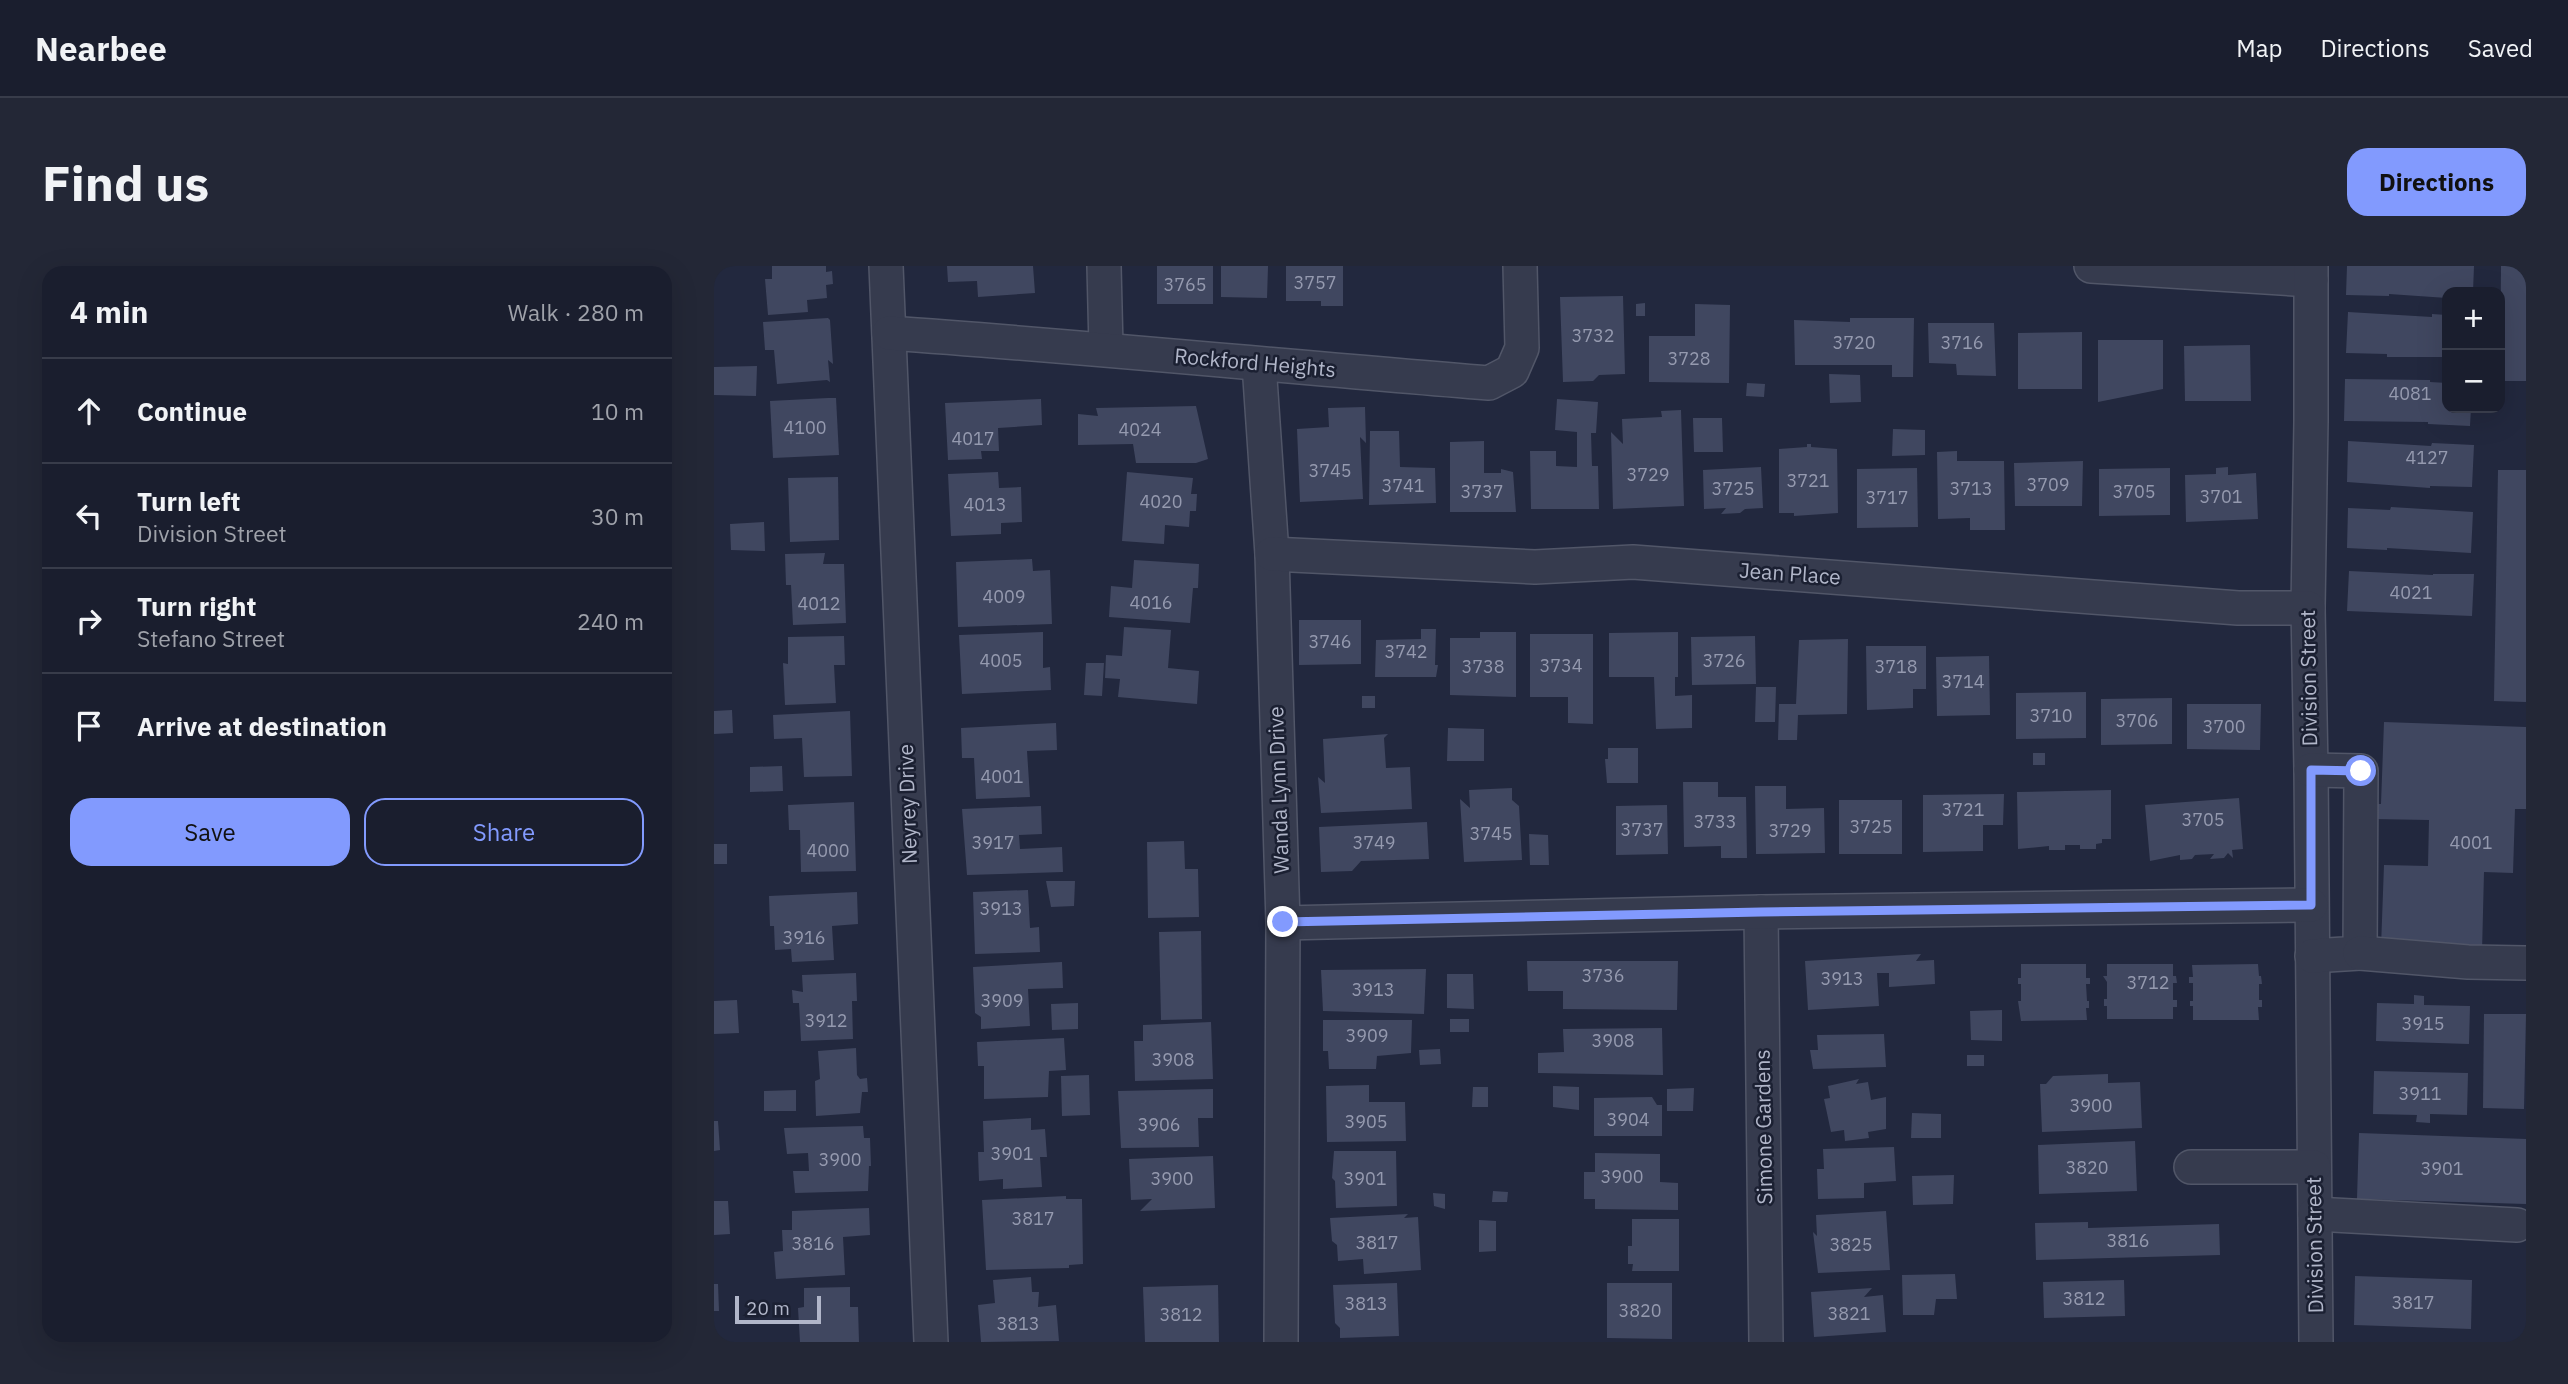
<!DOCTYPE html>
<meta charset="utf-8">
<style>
body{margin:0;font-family:"IBM Plex Sans",sans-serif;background:#232736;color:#f1f3f6}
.controls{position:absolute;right:21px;top:21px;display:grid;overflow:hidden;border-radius:14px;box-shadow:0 7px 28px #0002}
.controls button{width:63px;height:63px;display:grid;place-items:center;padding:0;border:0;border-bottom:2px solid #383c4a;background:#1a1e2e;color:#f1f3f6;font:35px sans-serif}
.scale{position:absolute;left:21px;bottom:18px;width:86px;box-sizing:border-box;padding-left:7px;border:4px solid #b1b6c9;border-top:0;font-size:19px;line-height:24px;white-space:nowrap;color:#b1b6c9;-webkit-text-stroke:5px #1b2032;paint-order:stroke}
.stop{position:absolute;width:21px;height:21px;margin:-16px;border:5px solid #829afe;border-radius:50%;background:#fff}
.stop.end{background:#829afe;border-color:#fff;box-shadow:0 2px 7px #0008}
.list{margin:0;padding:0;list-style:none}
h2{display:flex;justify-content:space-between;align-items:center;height:91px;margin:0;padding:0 28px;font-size:30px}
h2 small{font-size:23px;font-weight:400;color:#9fa2aa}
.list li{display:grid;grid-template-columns:46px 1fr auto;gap:21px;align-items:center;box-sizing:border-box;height:105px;padding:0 28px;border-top:2px solid #383c4a}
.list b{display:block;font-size:26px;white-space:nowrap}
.list p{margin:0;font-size:23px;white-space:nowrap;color:#9fa2aa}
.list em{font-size:23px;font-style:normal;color:#9fa2aa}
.actions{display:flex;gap:14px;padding:21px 28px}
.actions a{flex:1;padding:16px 0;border:2px solid #829afe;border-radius:21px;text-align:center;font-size:24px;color:#829afe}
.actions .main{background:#829afe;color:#111}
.icon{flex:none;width:38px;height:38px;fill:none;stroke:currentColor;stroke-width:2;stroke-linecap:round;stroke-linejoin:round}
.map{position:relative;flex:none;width:1812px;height:1076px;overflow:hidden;border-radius:21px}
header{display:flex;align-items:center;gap:42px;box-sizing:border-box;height:98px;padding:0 35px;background:#1a1e2e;border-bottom:2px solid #383c4a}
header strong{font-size:33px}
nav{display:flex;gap:38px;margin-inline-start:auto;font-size:24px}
.intro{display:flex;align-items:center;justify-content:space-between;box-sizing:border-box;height:168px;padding:0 42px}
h1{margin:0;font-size:49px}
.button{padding:18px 32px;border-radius:21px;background:#829afe;color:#111;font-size:24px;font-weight:700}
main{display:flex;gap:42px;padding:0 42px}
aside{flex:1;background:#1a1e2e;border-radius:21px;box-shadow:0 7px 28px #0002}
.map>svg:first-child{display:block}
.building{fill:#404760}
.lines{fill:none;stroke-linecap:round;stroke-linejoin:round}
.minor-casing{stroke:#515668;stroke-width:36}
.minor{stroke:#363b4e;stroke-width:33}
.route{stroke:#829afe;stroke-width:9}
.labels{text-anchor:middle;stroke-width:5;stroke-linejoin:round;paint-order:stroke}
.number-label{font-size:18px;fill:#959aaf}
.street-label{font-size:21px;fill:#b1b6c9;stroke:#1b2032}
</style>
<header>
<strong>Nearbee</strong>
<nav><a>Map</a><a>Directions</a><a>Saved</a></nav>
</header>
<div class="intro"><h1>Find us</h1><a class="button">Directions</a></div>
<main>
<aside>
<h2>4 min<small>Walk · 280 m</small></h2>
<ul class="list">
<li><svg class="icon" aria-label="ahead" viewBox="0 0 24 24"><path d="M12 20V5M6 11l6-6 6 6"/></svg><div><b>Continue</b></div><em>10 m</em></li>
<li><svg class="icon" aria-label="left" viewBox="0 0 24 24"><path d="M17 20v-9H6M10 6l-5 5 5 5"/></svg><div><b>Turn left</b><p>Division Street</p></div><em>30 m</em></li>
<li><svg class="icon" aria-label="right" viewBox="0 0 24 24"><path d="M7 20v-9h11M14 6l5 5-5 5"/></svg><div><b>Turn right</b><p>Stefano Street</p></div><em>240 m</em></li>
<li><svg class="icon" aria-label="arrive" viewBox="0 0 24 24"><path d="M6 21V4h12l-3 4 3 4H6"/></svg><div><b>Arrive at destination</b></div></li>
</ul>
<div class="actions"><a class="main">Save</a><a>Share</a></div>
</aside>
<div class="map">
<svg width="1812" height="1076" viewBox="0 0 1812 1076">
<rect width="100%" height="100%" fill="#22283e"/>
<g class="building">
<path d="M58,0H112V6L118,5L119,18L112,19L113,32L93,34L94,46L54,49L51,13H58Z"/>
<path d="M233,0H319L321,27L264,31L263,15L234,16Z"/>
<rect x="443" y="0" width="56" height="38"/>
<path d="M507,0H554L553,32L507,31Z"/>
<path d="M572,0H629V40H607V35H572Z"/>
<path d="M1633,0H1760L1759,26H1733V32L1675,28V30L1632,29Z"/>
<path d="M1787,0H1812V115H1786Z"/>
<path d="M909,30L911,108L885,109L879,115L849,116L846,31Z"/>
<path d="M931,37V50H922V38Z"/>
<path d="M981,38L1016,39L1015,117L935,116V70H981Z"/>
<path d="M1634,46L1718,51V48L1733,49V91H1673V88L1632,87Z"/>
<path d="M114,52L116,54L119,98L114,94L116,116L113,114L63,118L60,84H51L49,56Z"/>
<path d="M1136,52H1200L1199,111H1178V99H1081L1080,54L1136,56Z"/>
<path d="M1214,57H1280L1282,110L1243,109L1242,98L1215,97Z"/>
<path d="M1368,66V123H1304V67Z"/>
<path d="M1384,74H1449V123L1384,136Z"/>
<path d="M1536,79L1537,135H1471L1470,80Z"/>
<path d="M43,100L42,130L0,129V101Z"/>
<path d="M1115,108L1146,109L1147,136L1116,137Z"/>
<path d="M1631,113L1716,114V116L1733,117V142H1757L1756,160L1714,158V156L1630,155Z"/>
<path d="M1033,117L1051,118L1050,131L1032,130Z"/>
<path d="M114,132H122L125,189L59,192L56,135Z"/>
<path d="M327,133L328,159L284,162L285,185H267L268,193L234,194L231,137Z"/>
<path d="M843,133L884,136L882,167H877L878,200H884L885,243H817L816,185H842V200L863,201V166L841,164Z"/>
<path d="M482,140L494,193L482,197H422L419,178L364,179V148L384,150L382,142Z"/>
<path d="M651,141L652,177L646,171L649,233L586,236L583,163L615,161L614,142Z"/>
<path d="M967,144L970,240L899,243L897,166L909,178L908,153L948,151L947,145Z"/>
<path d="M979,152H1008L1009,186H980Z"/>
<path d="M1179,163L1211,164V189L1178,190Z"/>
<path d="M656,165H685L686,201L721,202L722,237L655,239Z"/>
<path d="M770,175V207H787V203L799,206L802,246H736V176Z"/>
<path d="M1634,175L1717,180L1718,177L1760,179L1758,221L1716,220V222L1633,216Z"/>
<path d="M1093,178H1097V181L1123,183L1124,247L1080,250V247H1065V183L1093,181Z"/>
<path d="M1243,185V195H1290L1291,264H1256V252L1224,253L1223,186Z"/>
<path d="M1369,195L1368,240H1301L1300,197Z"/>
<path d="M1047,201L1049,242L1031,243L1026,247L1007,248L1012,242L990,243L989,204Z"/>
<path d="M1514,201V209L1542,207L1544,253L1472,256L1471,209L1502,208V202Z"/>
<path d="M1203,202L1204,261L1143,262V203Z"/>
<path d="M1456,202V249L1385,250V203Z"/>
<path d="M1784,204H1812V436L1780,435Z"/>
<path d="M284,206L285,222L307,221L308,256L287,257V268L237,270L234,208Z"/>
<path d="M413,206L479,212L477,228H483L482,245H476L475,261L451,259L450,278L408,275Z"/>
<path d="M124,211L125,274L76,276L74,212Z"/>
<path d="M1677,241L1759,246L1757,287L1673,282V284L1633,282L1634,242L1676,244Z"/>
<path d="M50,256L51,285L17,284L16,258Z"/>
<path d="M111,287L109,298H130L132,357L79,359L77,319H72L71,288Z"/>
<path d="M318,293L319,305L336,304L338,358L244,361L242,296Z"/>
<path d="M420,294L485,298L484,322H479L476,357L395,351L397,320L418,322Z"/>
<path d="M1635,305L1719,309V308H1760L1758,350L1633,345Z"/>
<path d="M585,354H647V398L585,399Z"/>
<path d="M410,361L457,364L454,402L485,405L483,438L404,431L406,413L391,412L392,389L408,390Z"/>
<path d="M707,363H722L721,399H724L722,411H661L662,374L707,373Z"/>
<path d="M329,366V402L336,401L337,424L248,428L245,369Z"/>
<path d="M766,366H802V431L736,429V372H766Z"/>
<path d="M964,366V411H961V430L978,429V462L942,463L940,411H895V367Z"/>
<path d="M816,368H879V458L854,457V431H816Z"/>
<path d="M130,370L131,399H120L122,437L71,439L69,397L74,398V371Z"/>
<path d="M1041,370L1042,418L978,419L977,371Z"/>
<path d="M1134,373L1133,448L1084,449L1083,474H1064L1065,438H1082L1085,374Z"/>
<path d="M1152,380H1212V423H1199V442L1153,444Z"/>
<path d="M1275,390L1276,449L1223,450L1222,391Z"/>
<path d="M372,397H390L388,430L370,429Z"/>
<path d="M1042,421H1062L1061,456H1041Z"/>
<path d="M1372,426V472L1302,473V427Z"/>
<rect x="648" y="430" width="13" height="12"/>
<path d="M1458,432V478L1387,479V433Z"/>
<path d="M1473,438H1547L1546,484L1473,483Z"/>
<path d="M18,444L19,467L0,468V445Z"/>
<path d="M136,445L138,510L90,511L88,472L60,473L59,449Z"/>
<path d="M1670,456L1812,461V543H1801L1799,607L1770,606L1768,686L1667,681L1670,599L1714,600L1715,554L1660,553L1661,538H1667Z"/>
<path d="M342,457L343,484L313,485L316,531L262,533L260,492H248L247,462Z"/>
<path d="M734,462L770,463V495H733Z"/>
<path d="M674,468L670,472L672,502L696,501L698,543L607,547L604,511L611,517L609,473Z"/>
<path d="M894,482H924V517H893L891,493H894Z"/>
<rect x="1319" y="487" width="12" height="12"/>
<path d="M68,500L69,525L36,526V501Z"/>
<path d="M969,516H1004V531H1032L1033,592H1007V580L970,581Z"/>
<path d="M1041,520H1072V543L1110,542L1111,587L1042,588Z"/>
<path d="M798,522V534L805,540L808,594L750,596L746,533L756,542L755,524Z"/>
<path d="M1397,524V573H1388V577L1382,578V583H1366V579H1351V584H1335V580L1304,583L1303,526Z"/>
<path d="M1290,528L1289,559H1269V585L1209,586V529Z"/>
<path d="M1525,532L1529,583L1518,584L1519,592L1514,587L1510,592L1496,593L1500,588L1481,589L1478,593L1466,594V589L1436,595L1431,539Z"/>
<rect x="1125" y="534" width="63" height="54"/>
<path d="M140,536L142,605L87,606L86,564H75L74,539Z"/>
<path d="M953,539L954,588L902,589V540Z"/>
<path d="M327,540L328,568L305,569L306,583L348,581L349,606L253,609L248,543Z"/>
<path d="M713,556L715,593L647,595L638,605L607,606L605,561Z"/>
<path d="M815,568L834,569L835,599H816Z"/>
<path d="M470,575L471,603H484L485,651L434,652L433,576Z"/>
<rect x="0" y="578" width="13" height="20"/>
<path d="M332,615H361L360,640L337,641Z"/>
<path d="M314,624L316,662L325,661L326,686L261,688L259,626Z"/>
<path d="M143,626L144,658L118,660L120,694L78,696L77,683L61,684L60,660H56L55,630Z"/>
<path d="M487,665L488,753L447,754L445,666Z"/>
<path d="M1207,688L1202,695L1220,694L1221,718L1175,721V707H1163L1165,740L1094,744L1091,695Z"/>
<path d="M813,695H964L963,744L849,743V725H814Z"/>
<path d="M348,696L349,722L314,723L316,760L267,763V751L261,747L259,701Z"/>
<path d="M1307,698H1372V712H1376V718H1372L1373,735H1375V742H1372L1373,754L1307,755L1304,735H1307V718H1304V712H1307Z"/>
<path d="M1393,698H1459V710H1462L1463,717H1459V734H1463V741H1459V753H1393V740H1390V733H1393V716L1389,710H1393Z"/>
<path d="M1544,698L1545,710H1547L1548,718H1545V734H1548V741H1544L1545,754H1479V740H1476V735H1479V717H1475V711H1479L1478,699Z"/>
<path d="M712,703L710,748L609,745L607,704Z"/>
<path d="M142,707L143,735H138L139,773L87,775L85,737H79L78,724L89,726L88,709Z"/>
<path d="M733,708H759L760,743L733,742Z"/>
<path d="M1700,729L1710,730V739L1756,740L1755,778L1662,775L1663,737L1700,738Z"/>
<path d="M23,734L25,767L0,768V735Z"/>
<path d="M364,737V763L338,764L337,738Z"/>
<path d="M1288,744V775L1257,774L1256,745Z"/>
<path d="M1770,748H1812L1810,843L1769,842Z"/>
<rect x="736" y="753" width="19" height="13"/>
<path d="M609,754H698L697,787L663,790L662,803H615L614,785H609Z"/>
<path d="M497,756L499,813L421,815L420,775H429V759Z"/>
<path d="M948,762L949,809L824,807V787L850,786L849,763Z"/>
<path d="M1170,768L1172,801L1099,803L1096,784H1104L1103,769Z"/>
<path d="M350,772L352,804L335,805L334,831L270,833V800H264L263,776Z"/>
<path d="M142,782L143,809L146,813L153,812L154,826H148L146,847L102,850L101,815L106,813L104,785Z"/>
<path d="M726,783L727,798L706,799L705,784Z"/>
<rect x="1253" y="789" width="17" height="11"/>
<path d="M1660,805L1754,807L1753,849L1716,848V857L1702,856L1703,849L1659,848Z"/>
<path d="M1394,808V817L1426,816L1428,862L1328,866L1326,818H1332L1339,810Z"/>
<path d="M375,809L376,849L348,850L347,810Z"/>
<path d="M1145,813L1142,818L1154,816L1157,834L1172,831V863L1154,866L1155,872L1131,875L1130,864L1117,866L1110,833L1116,832L1114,820Z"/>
<path d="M655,819V836H691L692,875L613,876L612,820Z"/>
<path d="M839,820L865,821V844L839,841Z"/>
<path d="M759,821H774V841H758Z"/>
<path d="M980,822L979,845H953V823Z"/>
<path d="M499,823V852H484L485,881L407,882L404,825Z"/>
<path d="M82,824V845H50V825Z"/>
<path d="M938,831L943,839H948V870H880V832Z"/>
<path d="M1198,847L1227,848V872H1197Z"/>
<path d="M317,852V864L331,863L333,891H326L328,921L289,923V913L265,915L264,886H270L269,855Z"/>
<path d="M0,855H4L6,884L0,885Z"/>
<path d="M149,860L150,872H156L157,900H155L154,925L81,927L79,905H95L94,887L73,888L70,862Z"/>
<path d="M1645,867L1812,873V938L1643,933Z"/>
<path d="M1421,875L1423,925L1325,928L1324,879Z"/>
<path d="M1180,881L1182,915L1150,917V932L1104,933L1103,903H1110L1109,883Z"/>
<path d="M620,885H682L683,940L622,942L621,915L618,912Z"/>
<path d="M881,887L946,888V916L964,917V944L881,943V933H870V906H881Z"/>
<path d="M499,890L501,942L426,945L438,933L417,934L415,893Z"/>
<path d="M1240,909L1239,938L1199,939L1198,910Z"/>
<path d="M779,925L794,926L793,936H778Z"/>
<path d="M719,927L731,928V943L720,940Z"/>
<path d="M352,930V933H368L369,998L355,999V1002L272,1004L268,934Z"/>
<path d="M0,935H14L16,968L0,969Z"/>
<path d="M155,942L156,969L129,971L131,1009L62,1013L60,986L69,985L68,964H78V945Z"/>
<path d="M1172,945L1176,1004L1104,1007L1099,966L1103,970L1102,949Z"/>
<path d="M694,948L690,952L704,951L707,1004L650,1008L649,993L624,995L623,979L618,975L616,952Z"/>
<path d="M918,953H965V1005H918L919,998H914V980H918Z"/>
<path d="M765,954L782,955V985L765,986Z"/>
<path d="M1374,956V962L1505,958L1506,989L1322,994L1321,957Z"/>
<path d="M1241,1008L1243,1033H1222L1220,1049H1189L1188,1009Z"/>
<path d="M1641,1010L1758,1014L1757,1063L1640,1059Z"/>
<path d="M317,1011L318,1026H325L324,1041L342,1039L345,1075L267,1076L264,1039L281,1037L279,1014Z"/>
<path d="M1410,1014L1411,1050L1330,1052L1329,1016Z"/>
<path d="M683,1017L685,1070L626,1072V1062L621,1057L619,1019Z"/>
<path d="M893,1017H958V1073L893,1072Z"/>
<path d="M0,1018H4L5,1045H0Z"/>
<path d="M504,1019L505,1076H431L429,1021Z"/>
<path d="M136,1021V1041H144L145,1076H86L84,1042L90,1041V1022Z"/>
<path d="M1158,1022L1150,1031L1169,1029L1172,1066L1100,1071L1097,1026Z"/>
</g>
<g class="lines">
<defs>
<g id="minor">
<path d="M172,0L217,1076"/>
<path d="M390,0L392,82"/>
<path d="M1377,0L1597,14"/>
<path d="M1597,0V155L1594,342L1597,504L1602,1076"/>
<path d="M175,67C375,81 575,101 775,117L798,105L808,82L806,0"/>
<path d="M545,98L558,288L569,657L567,1076"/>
<path d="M558,288L821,301L919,296L1524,342H1594"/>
<path d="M1597,504L1647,505L1646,687L1598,690"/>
<path d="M1047,646L1052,1076"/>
<path d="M569,657L1047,646L1597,639"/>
<path d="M1646,687L1754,696L1812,697"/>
<path d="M1477,901H1600"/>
<path d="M1601,948L1803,959"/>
</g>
</defs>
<use href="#minor" class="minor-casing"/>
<use href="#minor" class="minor"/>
</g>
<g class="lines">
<path class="route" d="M569,656L1047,646L1597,639V504L1647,505"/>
</g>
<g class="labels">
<g class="number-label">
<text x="601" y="23">3757</text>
<text x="471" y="25">3765</text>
<text x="879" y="76">3732</text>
<text x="1140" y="83">3720</text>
<text x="1248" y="83">3716</text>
<text x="975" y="99">3728</text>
<text x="1696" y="134">4081</text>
<text x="91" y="168">4100</text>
<text x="426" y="170">4024</text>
<text x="259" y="179">4017</text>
<text x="1713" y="198">4127</text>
<text x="616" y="211">3745</text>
<text x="934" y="215">3729</text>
<text x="1094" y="221">3721</text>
<text x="1334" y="225">3709</text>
<text x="689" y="226">3741</text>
<text x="1019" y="229">3725</text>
<text x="1257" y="229">3713</text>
<text x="768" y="232">3737</text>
<text x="1420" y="232">3705</text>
<text x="1507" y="237">3701</text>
<text x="1173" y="238">3717</text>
<text x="447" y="242">4020</text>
<text x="271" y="245">4013</text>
<text x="1697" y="333">4021</text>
<text x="290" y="337">4009</text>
<text x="437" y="343">4016</text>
<text x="105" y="344">4012</text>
<text x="616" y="382">3746</text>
<text x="692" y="392">3742</text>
<text x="287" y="401">4005</text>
<text x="1010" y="401">3726</text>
<text x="847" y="406">3734</text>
<text x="769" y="407">3738</text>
<text x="1182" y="407">3718</text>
<text x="1249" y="422">3714</text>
<text x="1337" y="456">3710</text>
<text x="1423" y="461">3706</text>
<text x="1510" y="467">3700</text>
<text x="288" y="517">4001</text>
<text x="1249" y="550">3721</text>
<text x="1489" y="560">3705</text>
<text x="1001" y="562">3733</text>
<text x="1157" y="567">3725</text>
<text x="928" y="570">3737</text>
<text x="1076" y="571">3729</text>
<text x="777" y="574">3745</text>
<text x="279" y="583">3917</text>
<text x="660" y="583">3749</text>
<text x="1757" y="583">4001</text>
<text x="114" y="591">4000</text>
<text x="287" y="649">3913</text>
<text x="90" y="678">3916</text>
<text x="889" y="716">3736</text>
<text x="1128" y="719">3913</text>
<text x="1434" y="723">3712</text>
<text x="659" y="730">3913</text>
<text x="288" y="741">3909</text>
<text x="112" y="761">3912</text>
<text x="1709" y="764">3915</text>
<text x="653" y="776">3909</text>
<text x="899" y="781">3908</text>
<text x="459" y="800">3908</text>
<text x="1706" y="834">3911</text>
<text x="1377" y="846">3900</text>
<text x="914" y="860">3904</text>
<text x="652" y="862">3905</text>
<text x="445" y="865">3906</text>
<text x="298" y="894">3901</text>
<text x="126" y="900">3900</text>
<text x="1373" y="908">3820</text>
<text x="1728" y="909">3901</text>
<text x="908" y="917">3900</text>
<text x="458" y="919">3900</text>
<text x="651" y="919">3901</text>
<text x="319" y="959">3817</text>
<text x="1414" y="981">3816</text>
<text x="663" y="983">3817</text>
<text x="99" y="984">3816</text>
<text x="1137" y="985">3825</text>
<text x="1370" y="1039">3812</text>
<text x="1699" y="1043">3817</text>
<text x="652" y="1044">3813</text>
<text x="926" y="1051">3820</text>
<text x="1135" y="1054">3821</text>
<text x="467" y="1055">3812</text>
<text x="304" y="1064">3813</text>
</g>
<g class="street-label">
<text transform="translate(541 97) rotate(5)" y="7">Rockford Heights</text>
<text transform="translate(1076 308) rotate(4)" y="7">Jean Place</text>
<text transform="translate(1595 412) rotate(-91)" y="7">Division Street</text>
<text transform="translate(565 524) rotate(-92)" y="7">Wanda Lynn Drive</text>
<text transform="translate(194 538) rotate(-92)" y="7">Neyrey Drive</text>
<text transform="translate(1050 861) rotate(-91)" y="7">Simone Gardens</text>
<text transform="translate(1601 979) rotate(-91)" y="7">Division Street</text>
</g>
</g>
</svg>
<div class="controls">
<button>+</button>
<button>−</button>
</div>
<div class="scale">20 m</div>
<div class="stop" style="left:1647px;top:505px"></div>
<div class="stop end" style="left:569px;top:656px"></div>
</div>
</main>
